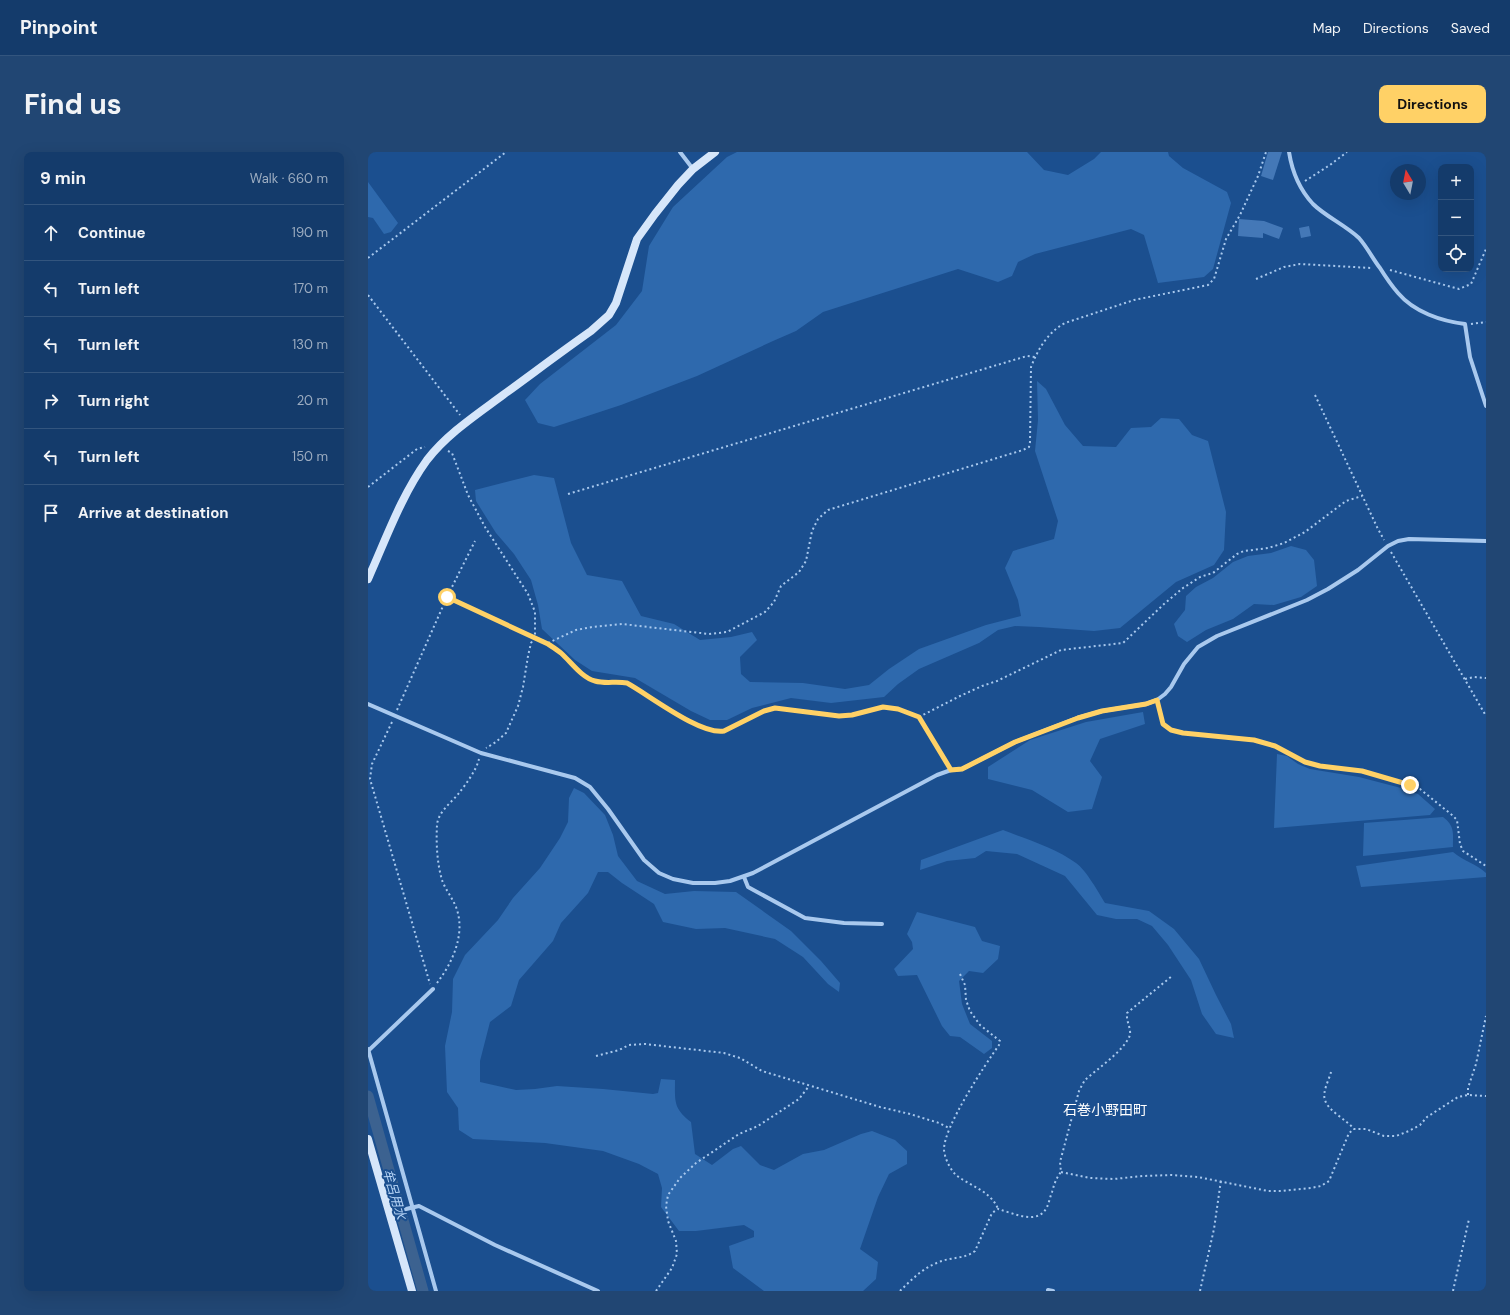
<!DOCTYPE html>
<meta charset="utf-8">
<style>
body{margin:0;font-family:"DM Sans","Noto Sans JP",sans-serif;background:#214673;color:#f1f3f6}
.controls{position:absolute;right:12px;top:12px;display:grid;overflow:hidden;border-radius:8px;box-shadow:0 4px 16px #0002}
.controls button{width:36px;height:36px;display:grid;place-items:center;padding:0;border:0;border-bottom:1px solid #33557e;background:#143b6b;color:#f1f3f6;font:20px sans-serif}
.compass{position:absolute;left:1022px;top:12px;width:36px;height:36px;border-radius:50%;background:#143b6b;box-shadow:0 4px 16px #0002;rotate:350deg}
.stop{position:absolute;width:12px;height:12px;margin:-9px;border:3px solid #ffd166;border-radius:50%;background:#fff}
.stop.end{background:#ffd166;border-color:#fff;box-shadow:0 1px 4px #0008}
.list{margin:0;padding:0;list-style:none}
h2{display:flex;justify-content:space-between;align-items:center;height:52px;margin:0;padding:0 16px;font-size:17px}
h2 small{font-size:13px;font-weight:400;color:#9dadc1}
.list li{display:grid;grid-template-columns:26px 1fr auto;gap:12px;align-items:center;box-sizing:border-box;height:56px;padding:0 16px;border-top:1px solid #33557e}
.list b{display:block;font-size:15px;white-space:nowrap}
.list em{font-size:13px;font-style:normal;color:#9dadc1}
.icon{flex:none;width:22px;height:22px;fill:none;stroke:currentColor;stroke-width:2;stroke-linecap:round;stroke-linejoin:round}
.map{position:relative;flex:none;width:1118px;height:1139px;overflow:hidden;border-radius:8px}
header{display:flex;align-items:center;gap:24px;box-sizing:border-box;height:56px;padding:0 20px;background:#143b6b;border-bottom:1px solid #33557e}
header strong{font-size:19px}
nav{display:flex;gap:22px;margin-inline-start:auto;font-size:14px}
.intro{display:flex;align-items:center;justify-content:space-between;box-sizing:border-box;height:96px;padding:0 24px}
h1{margin:0;font-size:28px}
.button{padding:10px 18px;border-radius:8px;background:#ffd166;color:#111;font-size:14px;font-weight:700}
main{display:flex;gap:24px;padding:0 24px}
aside{flex:1;background:#143b6b;border-radius:8px;box-shadow:0 4px 16px #0002}
.map>svg:first-child{display:block}
.green{fill:#2e69ad}
.lines{fill:none;stroke-linecap:round;stroke-linejoin:round}
.canal{stroke:#3c6290;stroke-width:11}
.building{fill:#4478b7}
.path{stroke:#a9c9ee;stroke-width:2;stroke-dasharray:2 3;stroke-linecap:butt}
.street{stroke:#a9c9ee;stroke-width:4}
.secondary{stroke:#d6e6fa;stroke-width:8}
.route{stroke:#ffd166;stroke-width:5}
.labels{text-anchor:middle;stroke-width:4;stroke-linejoin:round;paint-order:stroke}
.water-label{font-size:13px;font-style:italic;fill:#b5d3f5;stroke:#1b4f8f}
.quarter-label{font-size:14px;fill:#fff;stroke:#1b4f8f}
</style>
<header>
<strong>Pinpoint</strong>
<nav><a>Map</a><a>Directions</a><a>Saved</a></nav>
</header>
<div class="intro"><h1>Find us</h1><a class="button">Directions</a></div>
<main>
<aside>
<h2>9 min<small>Walk · 660 m</small></h2>
<ul class="list">
<li><svg class="icon" aria-label="ahead" viewBox="0 0 24 24"><path d="M12 20V5M6 11l6-6 6 6"/></svg><div><b>Continue</b></div><em>190 m</em></li>
<li><svg class="icon" aria-label="left" viewBox="0 0 24 24"><path d="M17 20v-9H6M10 6l-5 5 5 5"/></svg><div><b>Turn left</b></div><em>170 m</em></li>
<li><svg class="icon" aria-label="left" viewBox="0 0 24 24"><path d="M17 20v-9H6M10 6l-5 5 5 5"/></svg><div><b>Turn left</b></div><em>130 m</em></li>
<li><svg class="icon" aria-label="right" viewBox="0 0 24 24"><path d="M7 20v-9h11M14 6l5 5-5 5"/></svg><div><b>Turn right</b></div><em>20 m</em></li>
<li><svg class="icon" aria-label="left" viewBox="0 0 24 24"><path d="M17 20v-9H6M10 6l-5 5 5 5"/></svg><div><b>Turn left</b></div><em>150 m</em></li>
<li><svg class="icon" aria-label="arrive" viewBox="0 0 24 24"><path d="M6 21V4h12l-3 4 3 4H6"/></svg><div><b>Arrive at destination</b></div></li>
</ul>
</aside>
<div class="map">
<svg width="1118" height="1139" viewBox="0 0 1118 1139">
<rect width="100%" height="100%" fill="#1b4f8f"/>
<g class="green">
<path d="M369,0H659L676,18L700,23L726,7L733,0H800L801,4L815,16L859,40L863,51L845,117L836,125L790,131L776,83L763,77L667,102L650,110L644,124L630,130L590,117L455,160L428,179L405,189L329,224L253,253L186,275L170,271L157,248L172,232L248,173L274,139L281,94L305,55L359,5Z"/>
<path d="M0,30L30,71L23,80L16,82L5,66L0,65Z"/>
<path d="M669,229L678,237L697,273L715,294L748,295L763,276L783,275L793,266L811,267L824,283L840,289L858,360L856,398L846,413L808,430L752,476L726,479L671,475L647,474L630,478L611,491L551,517L530,532L516,545L463,551L423,546L384,556L359,568H342L323,559L267,526L224,519L207,508L174,477L170,453L163,428L146,402L128,381L108,349L107,338L166,323L186,326L203,391L219,423L254,429L273,464L306,472L332,488L363,485L384,480L389,488L372,505L373,522L382,530L435,531L477,537L501,533L521,517L551,497L618,473L653,464L650,448L637,416L645,399L686,387L690,369L667,299L670,268Z"/>
<path d="M923,394L938,398L946,408L949,434L933,445L906,453L886,452L865,467L838,478L819,490L810,484L806,472L817,458L818,444L828,435L845,426L865,410L880,404L903,401Z"/>
<path d="M775,560L777,572L732,587L722,609L734,625L724,657L700,660L664,638L620,627V615L662,588L718,570Z"/>
<path d="M909,602L919,604L930,612L942,617L991,625L1033,636L1050,642L1067,657L1062,663L906,676Z"/>
<path d="M206,636L216,641L237,663L245,683L250,704L269,729L297,742L326,739L368,740L423,779L453,809L472,831L471,840L460,832L435,805L407,787L357,776L328,777L295,770L286,752L254,731L240,720H230L220,741L193,771L185,789L151,828L143,854L122,870L112,909V930L148,938L167,937L189,934L235,937L285,942L290,941L293,927L307,928C307,949 305,956 323,970L327,1002L344,1013L365,997L373,994L392,1013L406,1018L435,1002L456,998L493,982L504,979L527,988L539,999V1012L521,1022L510,1045L492,1097L510,1110L508,1127L495,1139H396L365,1116L361,1094L386,1085V1079L376,1073L328,1079H311L293,1055L294,1036L290,1022L271,1012L235,999L177,991L105,987L91,978L90,956L79,940L77,894L84,860L85,827L97,803L130,768L145,746L172,716L192,686L200,670L201,646Z"/>
<path d="M1075,665C1087,674 1085,681 1085,695L995,704L996,671Z"/>
<path d="M635,678C658,687 688,696 708,711C718,718 731,741 737,751L781,759L806,777L831,807L848,843L863,872L866,886L848,882L834,862L823,828L800,793L784,774L769,767H748L729,763L697,724L649,702L618,699L607,706L579,709L552,718L553,708Z"/>
<path d="M1085,700C1095,709 1109,712 1118,721V725L993,735L988,714Z"/>
<path d="M549,760L607,775L614,789L632,794L630,807L615,821L601,819L591,829L594,852L602,872L624,889V896L616,902L592,885L582,884L574,874L549,823L530,824L526,817L545,797L544,790L539,782Z"/>
</g>
<g class="lines">
<path class="canal" d="M0,944L55,1139"/>
</g>
<g class="building">
<path d="M900,0H914L905,28L893,24Z"/>
<path d="M871,67L896,69L915,76L911,87L895,81V86L870,84Z"/>
<path d="M941,74L943,84L933,86L931,76Z"/>
</g>
<g class="lines">
<g class="path">
<path d="M937,29L962,13L979,0"/>
<path d="M0,106L138,0"/>
<path d="M1022,118L1091,137L1103,132L1118,97"/>
<path d="M888,127L916,115L932,112L1003,116"/>
<path d="M0,143L92,263"/>
<path d="M1103,172L1118,170"/>
<path d="M947,243L1009,375L1016,388"/>
<path d="M80,299L84,301L100,343L117,375L160,442L167,460V485L163,491L160,504L155,535L150,554L138,581L128,590L118,596"/>
<path d="M0,335L49,297L57,295"/>
<path d="M200,342L659,204L667,205"/>
<path d="M1023,400L1118,564"/>
<path d="M79,445L180,491C185,495 189,498 193,501C203,510 214,526 227,529C237,532 248,529 259,531C281,543 332,583 356,579L396,559L407,556L471,564L484,563L515,555L530,557L551,565L580,612"/>
<path d="M180,491L208,478L224,475L254,472L341,482L359,480L397,460L406,450L413,434L431,420L438,409L444,379L450,367L460,358L655,298L661,295L662,290L663,215C670,197 680,180 697,171L766,148L840,133L846,127L858,87L872,63L890,24L898,0"/>
<path d="M1097,527L1106,525L1118,526"/>
<path d="M791,555L795,572L803,578L815,581L886,588L907,594L937,609L952,614L994,619L1052,637L1084,663L1089,668L1092,692L1095,699L1118,714"/>
<path d="M29,558L79,445L107,389"/>
<path d="M551,565L592,544L614,534L629,529L693,498L755,491L796,452L815,436L832,425L845,421L869,402L876,399L900,396L916,391L937,380L978,349L994,344"/>
<path d="M24,570L4,612L2,627L62,832"/>
<path d="M592,822L597,833L598,848L602,859L612,873L632,889L631,893C617,913 575,976 576,998C577,1007 582,1017 588,1023C602,1034 623,1039 630,1057"/>
<path d="M69,831C85,810 98,781 88,755C84,745 77,737 74,728C69,711 68,691 69,673C70,660 83,651 91,641C98,632 108,619 111,607"/>
<path d="M228,904L251,898L261,893L277,892L356,901L372,906L394,919L512,955L542,962L571,971L581,976"/>
<path d="M963,920C961,928 954,940 957,948C960,959 979,968 986,977H998L1016,984H1028L1041,979L1052,973L1059,965L1090,945L1100,943L1118,944"/>
<path d="M1100,943V936L1108,912L1118,864"/>
<path d="M693,1020L722,1026L746,1027L775,1024L803,1023L830,1025L900,1039H914L943,1036L953,1034L961,1029L981,981L986,977"/>
<path d="M288,1139L304,1116L309,1102L308,1089L300,1069L298,1054L300,1043L312,1026L328,1011L371,982L390,974L431,947L441,934"/>
<path d="M532,1139C544,1127 555,1116 571,1110C583,1105 597,1107 607,1099L624,1061L630,1057C645,1061 670,1074 679,1055C681,1051 682,1045 684,1040C686,1033 688,1026 693,1020L692,1010L711,939C713,935 715,931 717,928C729,917 757,898 762,883C763,876 758,869 759,861L804,824"/>
<path d="M832,1139L846,1077L853,1028"/>
<path d="M1085,1139L1101,1067"/>
</g>
<g class="street">
<path d="M312,0L325,17"/>
<path d="M921,0C924,19 931,37 945,52C957,64 977,73 991,86C999,95 1005,107 1012,116C1017,124 1023,133 1030,141C1046,160 1073,169 1097,172L1102,205L1118,254"/>
<path d="M0,552L113,601L207,626L222,635L240,657L276,708L291,721L305,727L325,731H347L362,729L385,721L569,623L583,618L594,617L647,590L709,566L734,559L778,552L789,548L797,542L803,535L816,512L830,495L849,484L939,448L960,437L990,418L1020,394L1030,389L1041,387L1118,389"/>
<path d="M376,725L380,735L437,766L476,771L514,772"/>
<path d="M0,897L68,1139"/>
<path d="M0,899L65,837"/>
<path d="M21,1061L51,1054L127,1093L230,1139"/>
<path d="M680,1138L685,1139"/>
</g>
<g class="secondary">
<path d="M0,427C18,387 33,344 59,308C79,282 108,263 135,243C164,222 193,200 223,179L241,163L248,151L269,87L287,62L310,33L325,17L347,0"/>
<path d="M0,987L44,1139"/>
</g>
</g>
<g class="lines">
<path class="route" d="M79,445L180,492C185,495 189,498 193,501C203,510 214,526 227,529C237,532 248,529 259,531C281,543 332,583 356,579L396,559L407,556L471,564L484,563L515,555L530,557L551,565L583,618L594,617L647,590L710,566L734,559L778,552L789,548L795,572L803,578L815,581L886,588L907,594L937,610L952,614L994,619L1042,633"/>
</g>
<g class="labels">
<g class="water-label">
<text transform="translate(27 1042) rotate(74)" y="5">牟呂用水</text>
</g>
<g class="quarter-label">
<text x="737" y="963">石巻小野田町</text>
</g>
</g>
</svg>
<div class="controls">
<button>+</button>
<button>−</button>
<button><svg class="icon" aria-label="locate" viewBox="0 0 24 24"><circle cx="12" cy="12" r="6"/><path d="M12 2v4M12 18v4M2 12h4M18 12h4"/></svg></button>
</div>
<svg class="compass" viewBox="-18 -18 36 36"><path d="M0-13l5 13h-10z" fill="#e53935"/><path d="M0 13l5-13h-10z" fill="#9dadc1"/></svg>
<div class="stop" style="left:79px;top:445px"></div>
<div class="stop end" style="left:1042px;top:633px"></div>
</div>
</main>
